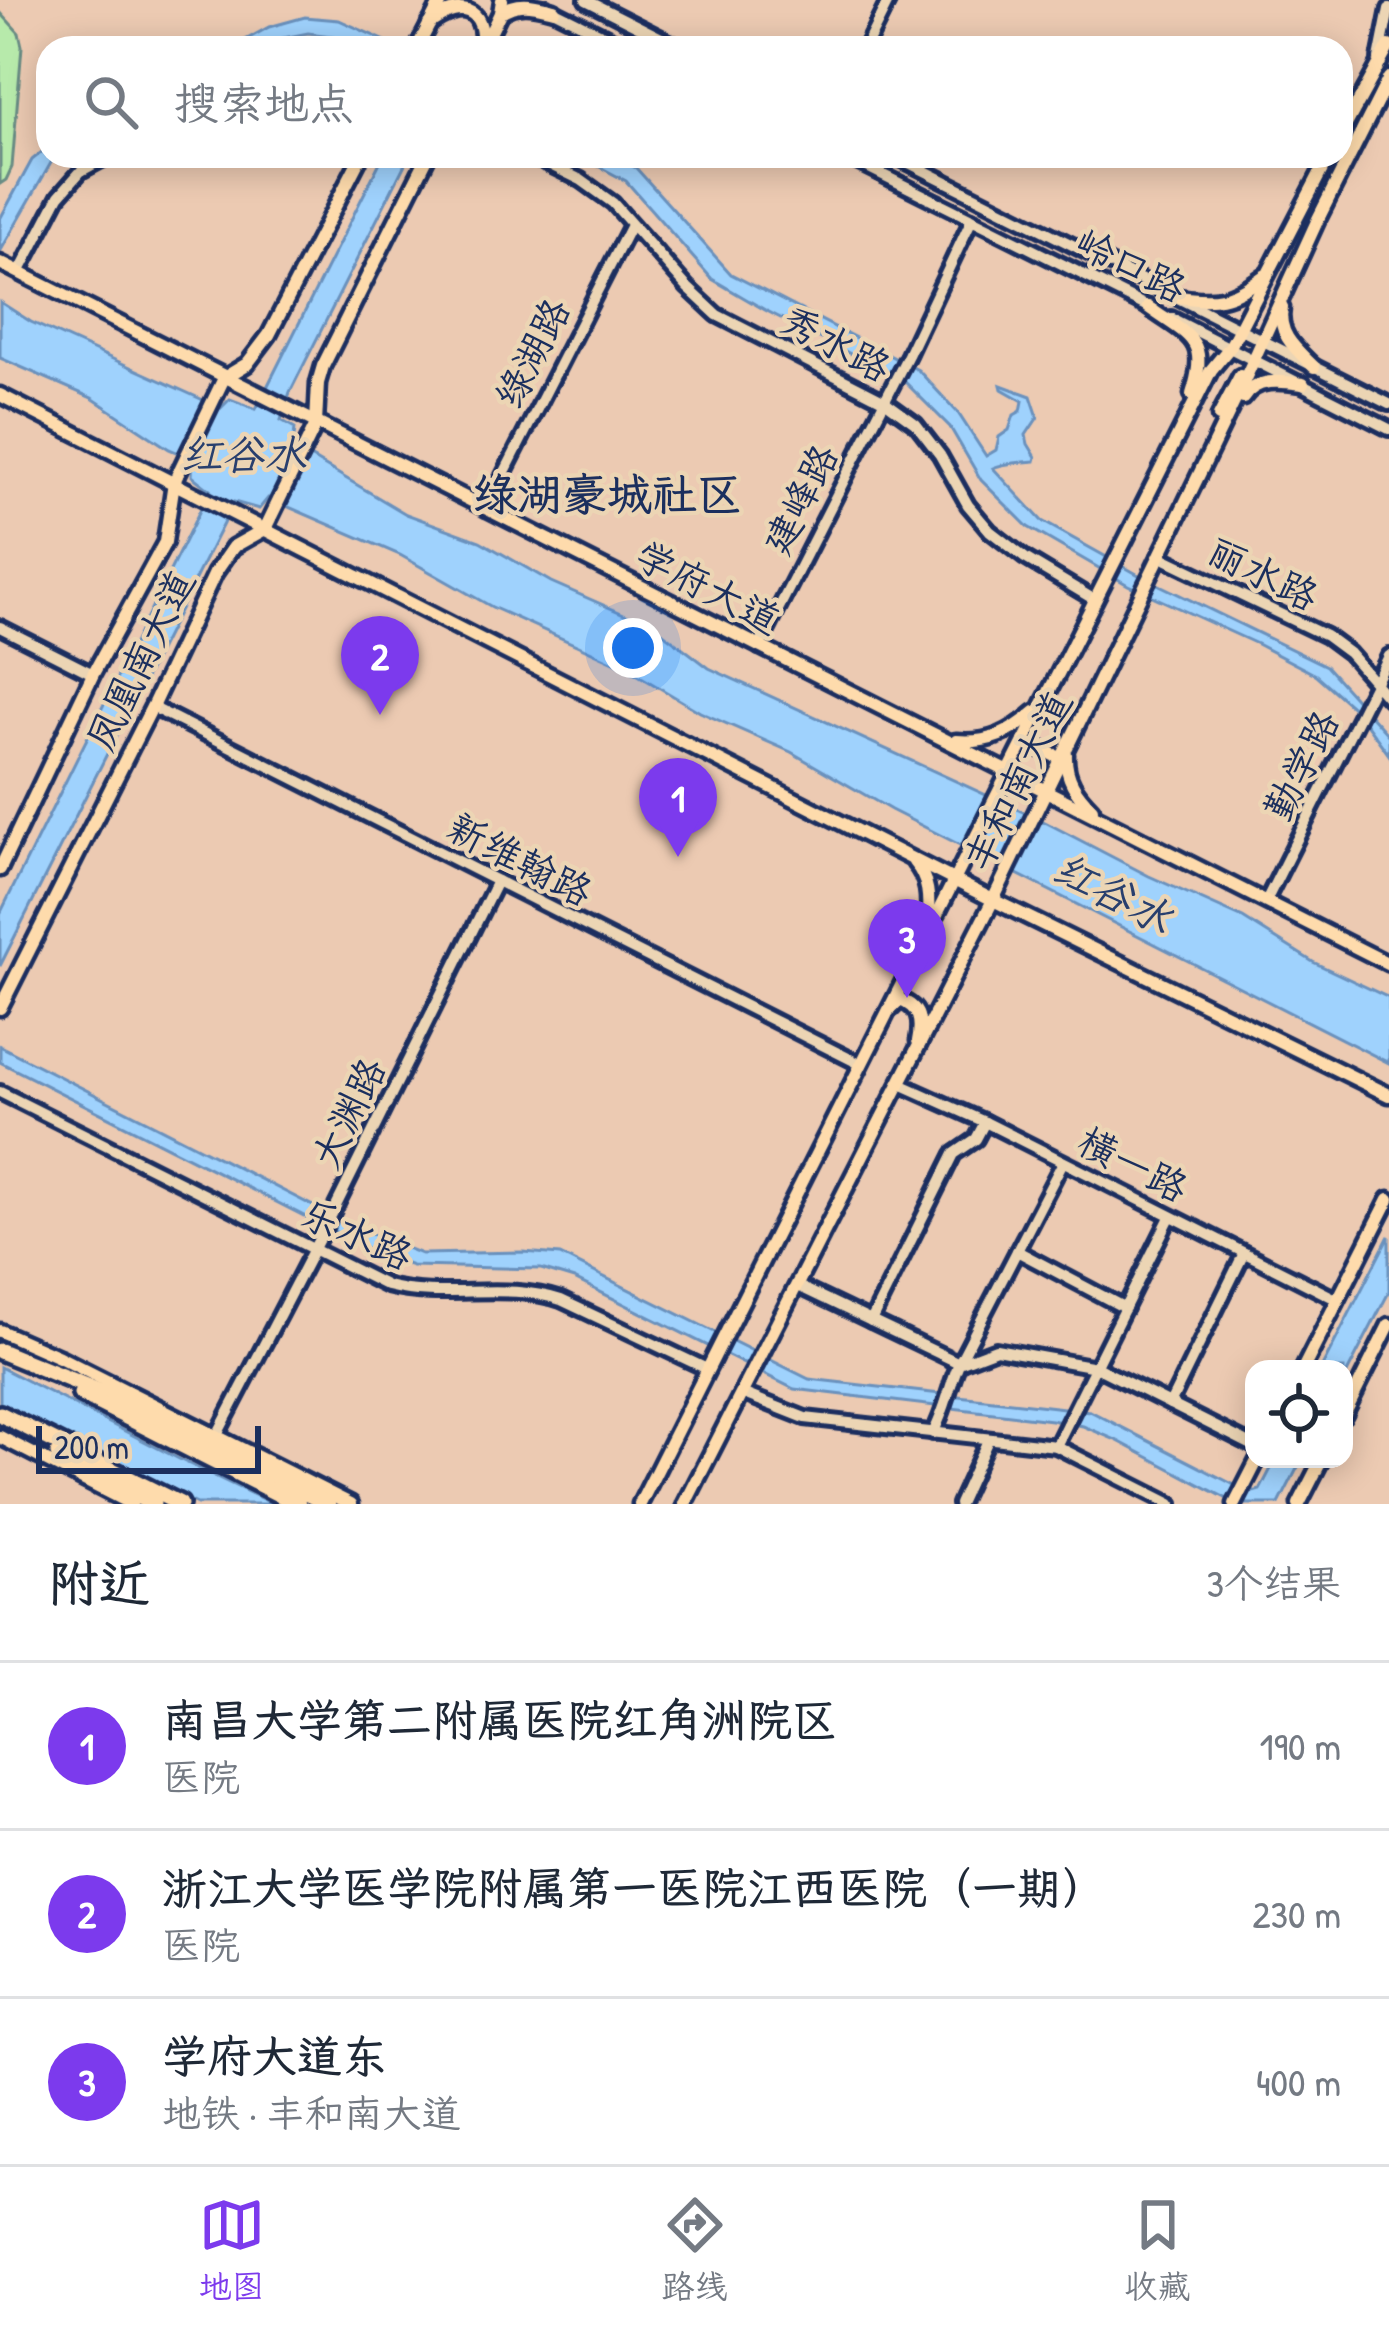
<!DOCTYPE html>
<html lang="zh">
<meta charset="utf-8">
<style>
body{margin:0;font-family:"Patrick Hand","LXGW WenKai TC",sans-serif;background:#f6f6f7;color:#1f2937}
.controls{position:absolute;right:36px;bottom:36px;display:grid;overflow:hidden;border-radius:24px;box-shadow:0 6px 30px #0003}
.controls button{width:108px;height:108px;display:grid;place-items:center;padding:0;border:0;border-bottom:3px solid #e0e1e3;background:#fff;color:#1f2937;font:60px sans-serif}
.scale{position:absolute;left:36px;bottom:30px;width:225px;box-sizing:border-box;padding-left:12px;border:6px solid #1b2f5e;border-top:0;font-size:33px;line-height:42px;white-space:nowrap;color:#1b2f5e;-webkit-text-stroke:9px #ecd5b4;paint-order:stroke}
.you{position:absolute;left:633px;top:648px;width:42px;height:42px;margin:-30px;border:9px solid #fff;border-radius:50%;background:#1a73e8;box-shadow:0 0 0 18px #1a73e833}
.badge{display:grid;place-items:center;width:78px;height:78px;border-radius:50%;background:#7c3aed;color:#fff;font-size:39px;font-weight:700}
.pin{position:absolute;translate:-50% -99px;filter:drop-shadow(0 3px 6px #0008)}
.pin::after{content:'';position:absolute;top:63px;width:42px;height:36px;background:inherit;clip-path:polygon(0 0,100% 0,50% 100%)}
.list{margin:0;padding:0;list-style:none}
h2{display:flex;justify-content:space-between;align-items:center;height:156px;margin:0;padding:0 48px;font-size:51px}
h2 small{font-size:39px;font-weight:400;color:#747a83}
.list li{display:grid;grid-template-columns:78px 1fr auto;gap:36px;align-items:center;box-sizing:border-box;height:168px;padding:0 48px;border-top:3px solid #e0e1e3}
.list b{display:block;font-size:45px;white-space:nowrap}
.list p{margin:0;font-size:39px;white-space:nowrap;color:#747a83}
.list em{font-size:39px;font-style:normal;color:#747a83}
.icon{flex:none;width:66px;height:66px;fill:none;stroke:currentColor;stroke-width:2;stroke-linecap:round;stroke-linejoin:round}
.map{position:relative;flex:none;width:1389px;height:1504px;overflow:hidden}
.search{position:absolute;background:#fff;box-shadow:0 6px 30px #0003;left:36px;right:36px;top:36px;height:132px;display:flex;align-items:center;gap:30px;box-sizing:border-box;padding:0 42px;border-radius:36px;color:#747a83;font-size:45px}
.sheet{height:660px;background:#fff}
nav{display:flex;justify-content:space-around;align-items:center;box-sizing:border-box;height:168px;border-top:3px solid #e0e1e3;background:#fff;font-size:33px;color:#747a83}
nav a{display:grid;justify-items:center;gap:6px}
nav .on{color:#7c3aed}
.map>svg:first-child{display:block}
.green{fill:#b7eaab;stroke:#698c84;stroke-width:3}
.water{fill:#9fd2fd;stroke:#6a91bd;stroke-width:3}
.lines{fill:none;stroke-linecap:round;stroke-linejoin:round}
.minor-casing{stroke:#1b2f5e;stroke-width:20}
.major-casing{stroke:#1b2f5e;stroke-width:21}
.highway-casing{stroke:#1b2f5e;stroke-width:24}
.minor{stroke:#ecd5b4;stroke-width:10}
.major{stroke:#fedbac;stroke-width:12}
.highway{stroke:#fedbac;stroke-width:15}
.labels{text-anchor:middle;stroke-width:9;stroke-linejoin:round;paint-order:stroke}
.street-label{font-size:39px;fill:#1b2f5e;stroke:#ecd5b4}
.water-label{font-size:42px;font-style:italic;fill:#283f6e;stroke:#ecd5b4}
.quarter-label{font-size:45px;font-weight:bold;fill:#1b2f5e;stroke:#ecd5b4}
</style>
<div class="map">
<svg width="1389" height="1504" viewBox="0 0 1389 1504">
<rect width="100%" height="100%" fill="#eccab2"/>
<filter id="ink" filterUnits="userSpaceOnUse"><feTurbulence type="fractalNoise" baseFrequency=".00833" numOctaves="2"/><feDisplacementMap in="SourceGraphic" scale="24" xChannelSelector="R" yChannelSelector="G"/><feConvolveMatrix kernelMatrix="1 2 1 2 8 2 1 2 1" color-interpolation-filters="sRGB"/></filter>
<g filter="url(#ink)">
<path class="green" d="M0,12L19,33L22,46L12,167L6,180L0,184Z"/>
<g class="water">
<path d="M305,17L339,20L401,48H366L339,37L308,33L279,39L262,48H231L269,27Z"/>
<path d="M48,147V156H61L52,161L0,252V219L32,160Z"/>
<path d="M383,156H409L290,392L281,420L295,428L293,447L406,514L480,541L551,582L658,629L709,668L1045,822L1149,876L1243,918L1313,962L1389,998V1063L891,810L791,752L700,712L623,666L492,607L400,555L268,498L259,509L234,502L0,966V914L210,490L192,476L193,459L169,449L92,398L0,358V302L31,322L221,408L230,399L256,409Z"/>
<path d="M579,156H612L636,168L731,274L918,370L958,413L986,456L996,450L999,437L1009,430L1014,415L1021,411L1023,401L1002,389L1001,385L1031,396L1038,417L1026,435L1028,444L1036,457L1035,461C1024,462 1002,463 993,468L1042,521L1137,574L1326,666L1389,736V755L1357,711L1316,675L1257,644L1128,585L1028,527L981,480L950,427L905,382L765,310L712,279L626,181Z"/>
<path d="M0,1046L354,1227L421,1254L523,1252L560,1255L809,1379L1090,1411L1250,1493L1260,1490L1276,1459H1302L1279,1504H1237L1116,1440L1083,1426L1051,1420L794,1389L574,1279L541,1269L412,1266L383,1256L0,1062Z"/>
<path d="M1389,1236V1292L1344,1379V1369H1321Z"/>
<path d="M0,1367L183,1461L273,1504H197L17,1417L0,1408Z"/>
</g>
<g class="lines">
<defs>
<g id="minor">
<path d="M586,0L681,48"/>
<path d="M547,7L629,48"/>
<path d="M865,48L889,0"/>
<path d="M1379,59L1389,9"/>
<path d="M532,156L581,180L613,203L687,287L717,315L883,400L916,424L940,455L968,505L990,531L1025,558L1095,600"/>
<path d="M845,156L1154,310"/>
<path d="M895,156L1389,404"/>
<path d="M20,271L59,196L81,171L109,156"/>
<path d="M1171,318L1389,429"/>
<path d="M486,509L631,225"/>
<path d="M1159,556L1326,636L1349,653L1389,699"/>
<path d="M0,627L93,674"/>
<path d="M759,647L908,355L972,219"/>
<path d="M152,707L860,1064"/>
<path d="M1266,901L1389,656"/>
<path d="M900,1084L985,1122L1338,1300"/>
<path d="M0,1092L387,1286C445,1301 504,1281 561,1300L707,1369"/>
<path d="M1017,1251L1125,1308"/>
<path d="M798,1286L959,1363L996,1349L1096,1367L1254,1446"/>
<path d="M871,1321L954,1154L976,1139L985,1122"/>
<path d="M744,1394L805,1418L1056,1446L1171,1504"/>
<path d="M1170,1404L1244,1253"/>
<path d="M933,1433C945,1411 949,1387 959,1363L1063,1162"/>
<path d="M217,1435L333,1212L497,881"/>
<path d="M1056,1446L1170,1217"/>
<path d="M959,1504L988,1440"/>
</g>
<g id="major">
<path d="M500,13C518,0 534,5 554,10"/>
<path d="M429,24C460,1 485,5 482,48"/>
<path d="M486,42L500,13L502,0"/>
<path d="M417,48L442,0"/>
<path d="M1341,134L1389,46"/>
<path d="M0,263L1389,964"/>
<path d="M1174,296C1214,303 1230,301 1264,276"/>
<path d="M1148,307C1189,337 1210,338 1192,394"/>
<path d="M1282,308C1277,335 1297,350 1314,367"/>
<path d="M0,395L993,900L1389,1095"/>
<path d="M1243,398C1256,377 1281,381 1303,384"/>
<path d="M1219,416L1240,376"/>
<path d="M956,741C989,744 1011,733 1035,712"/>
<path d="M1024,741L1062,759"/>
<path d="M1066,754C1065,778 1076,793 1092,809"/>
<path d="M914,862C929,879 930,899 927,921"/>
<path d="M0,869L93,674L165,542L174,482L224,378L247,364L269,335L361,156"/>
<path d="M0,1008L152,707L215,573L233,547L265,529L316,424L318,383L323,366L428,156"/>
<path d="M891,1009L900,1000C920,1007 922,1022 918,1041"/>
<path d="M0,1331L59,1357L351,1504"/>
<path d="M1303,1369L1389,1199"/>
<path d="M1344,1415L1389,1325"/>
<path d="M0,1437L131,1504"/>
<path d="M640,1504L1211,370L1230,347L1329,156"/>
<path d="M685,1504L993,900L1239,392L1318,219L1389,78"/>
<path d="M1235,1504L1258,1459"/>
<path d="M1299,1504L1322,1459"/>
</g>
<g id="highway">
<path d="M0,1351L120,1400L328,1504"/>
<path d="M81,1394L298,1504"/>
<path d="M0,1414L180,1504"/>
<path d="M58,1453L86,1471L153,1504"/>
</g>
</defs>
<use href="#minor" class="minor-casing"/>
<use href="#major" class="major-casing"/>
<use href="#highway" class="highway-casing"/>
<use href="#minor" class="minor"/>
<use href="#major" class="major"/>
<use href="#highway" class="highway"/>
</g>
</g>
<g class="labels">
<g class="street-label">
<text transform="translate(1131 265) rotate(26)" y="14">岭口路</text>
<text transform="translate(836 343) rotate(28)" y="14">秀水路</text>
<text transform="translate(532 353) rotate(-63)" y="14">绿湖路</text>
<text transform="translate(800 499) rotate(-63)" y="14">建峰路</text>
<text transform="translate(1263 573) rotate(26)" y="14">丽水路</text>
<text transform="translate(708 587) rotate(27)" y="14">学府大道</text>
<text transform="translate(140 660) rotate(-64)" y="14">凤凰南大道</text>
<text transform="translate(1301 765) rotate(-63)" y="14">勤学路</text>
<text transform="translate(1017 781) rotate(-64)" y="14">丰和南大道</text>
<text transform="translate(520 859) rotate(27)" y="14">新维翰路</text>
<text transform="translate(348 1113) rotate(-64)" y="14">大渊路</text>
<text transform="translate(1133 1164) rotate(27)" y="14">横一路</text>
<text transform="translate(357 1234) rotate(24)" y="14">乐水路</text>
</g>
<g class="water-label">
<text x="243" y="469">红谷水</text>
<text transform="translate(1113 893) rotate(27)" y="15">红谷水</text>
</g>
<g class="quarter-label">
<text x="607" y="510">绿湖豪城社区</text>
</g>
</g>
</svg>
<div class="controls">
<button><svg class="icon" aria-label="locate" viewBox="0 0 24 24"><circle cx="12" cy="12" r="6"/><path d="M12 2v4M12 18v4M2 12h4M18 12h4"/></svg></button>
</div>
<div class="scale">200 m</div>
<div class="you"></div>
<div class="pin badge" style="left:678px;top:857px">1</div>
<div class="pin badge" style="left:380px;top:715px">2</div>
<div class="pin badge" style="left:907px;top:998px">3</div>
<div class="search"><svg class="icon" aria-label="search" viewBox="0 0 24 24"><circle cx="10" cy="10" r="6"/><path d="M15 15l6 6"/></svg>搜索地点</div>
</div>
<section class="sheet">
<h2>附近<small>3个结果</small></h2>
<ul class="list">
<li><span class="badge">1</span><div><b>南昌大学第二附属医院红角洲院区</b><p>医院</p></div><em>190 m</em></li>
<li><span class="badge">2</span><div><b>浙江大学医学院附属第一医院江西医院（一期）</b><p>医院</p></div><em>230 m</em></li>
<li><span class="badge">3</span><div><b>学府大道东</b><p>地铁 · 丰和南大道</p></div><em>400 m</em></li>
</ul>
</section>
<nav>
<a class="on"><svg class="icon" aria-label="map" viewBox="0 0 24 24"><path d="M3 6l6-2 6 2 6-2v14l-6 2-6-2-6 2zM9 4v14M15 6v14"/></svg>地图</a>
<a><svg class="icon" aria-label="directions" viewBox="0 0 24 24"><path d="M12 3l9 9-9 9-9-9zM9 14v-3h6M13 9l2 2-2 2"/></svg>路线</a>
<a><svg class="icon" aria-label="saved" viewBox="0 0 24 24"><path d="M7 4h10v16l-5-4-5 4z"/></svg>收藏</a>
</nav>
